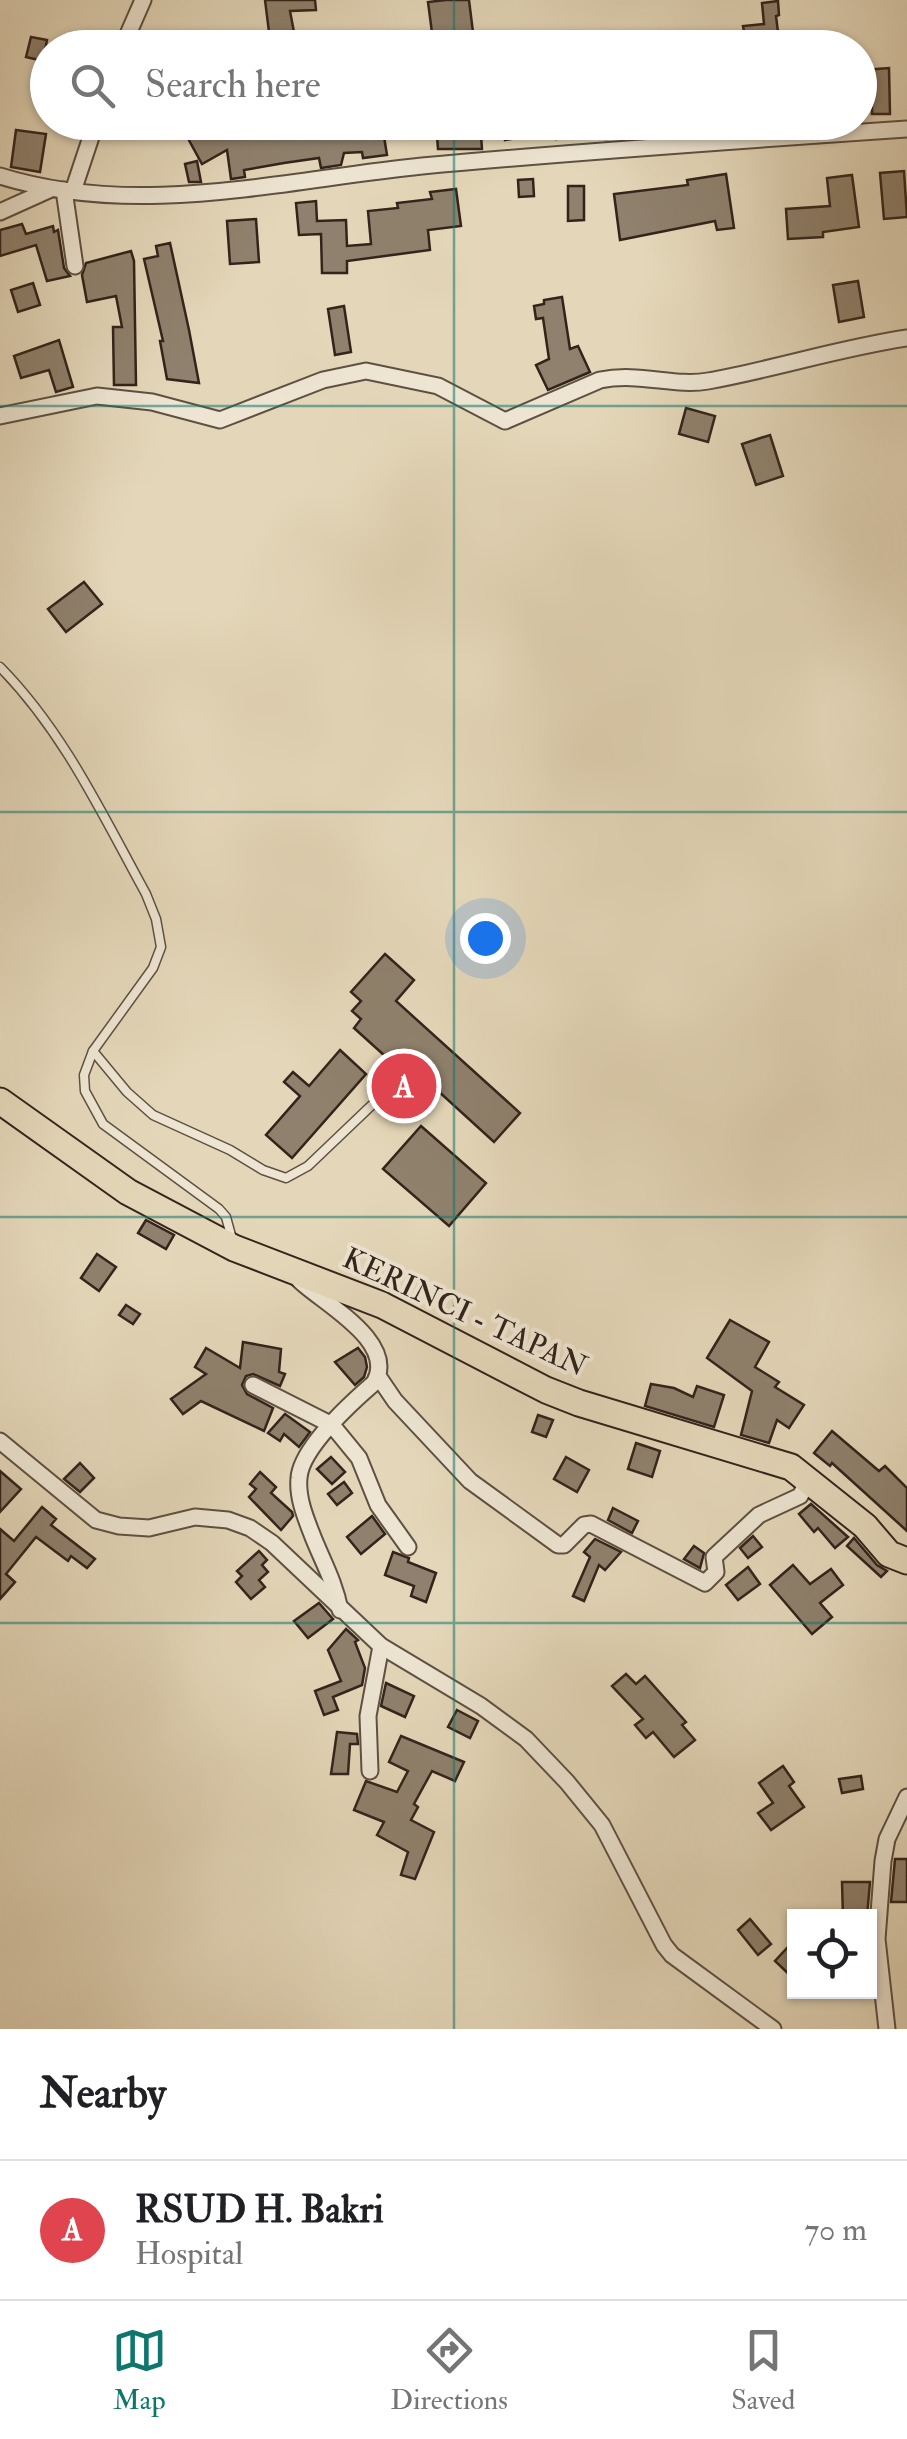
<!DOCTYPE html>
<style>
body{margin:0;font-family:"IM FELL Double Pica",serif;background:#f2f2f2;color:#202124}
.controls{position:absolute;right:30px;bottom:30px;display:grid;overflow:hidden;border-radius:0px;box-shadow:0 2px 8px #0004}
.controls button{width:90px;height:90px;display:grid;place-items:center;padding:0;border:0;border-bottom:2px solid #e0e0e0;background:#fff;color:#202124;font:50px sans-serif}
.you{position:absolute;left:485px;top:938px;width:35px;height:35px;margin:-25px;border:8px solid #fff;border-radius:50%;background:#1a73e8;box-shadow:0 0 0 15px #1a73e833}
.badge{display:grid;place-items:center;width:65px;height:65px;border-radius:50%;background:#0f766e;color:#fff;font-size:32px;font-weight:700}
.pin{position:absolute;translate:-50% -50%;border:5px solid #fff;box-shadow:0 2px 10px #0006}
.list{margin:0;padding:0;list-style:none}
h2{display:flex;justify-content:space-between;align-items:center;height:130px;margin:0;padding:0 40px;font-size:42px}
h2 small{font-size:32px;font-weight:400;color:#757577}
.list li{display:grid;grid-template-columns:65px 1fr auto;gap:30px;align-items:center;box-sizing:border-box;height:140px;padding:0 40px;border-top:2px solid #e0e0e0}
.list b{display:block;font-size:38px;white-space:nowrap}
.list p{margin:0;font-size:32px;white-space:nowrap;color:#757577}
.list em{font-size:32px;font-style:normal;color:#757577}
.icon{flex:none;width:55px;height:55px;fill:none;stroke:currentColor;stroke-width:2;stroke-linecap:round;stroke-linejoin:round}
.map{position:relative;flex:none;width:907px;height:2029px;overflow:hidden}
.search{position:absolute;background:#fff;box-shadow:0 2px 8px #0004;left:30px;right:30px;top:30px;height:110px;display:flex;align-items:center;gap:25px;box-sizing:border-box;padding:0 35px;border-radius:55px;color:#757577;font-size:38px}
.sheet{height:270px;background:#fff}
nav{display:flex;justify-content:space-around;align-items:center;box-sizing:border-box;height:140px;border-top:2px solid #e0e0e0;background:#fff;font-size:28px;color:#757577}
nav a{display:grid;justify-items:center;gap:5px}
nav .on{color:#0f766e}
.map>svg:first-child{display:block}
.building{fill:#8f816d;stroke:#33231b;stroke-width:2.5}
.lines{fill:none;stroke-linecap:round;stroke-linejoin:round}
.service-casing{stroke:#5f5042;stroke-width:11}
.minor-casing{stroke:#5f5042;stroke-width:19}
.trunk-casing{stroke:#33231b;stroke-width:29}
.service{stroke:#ede5d2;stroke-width:8}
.minor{stroke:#ede5d2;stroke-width:15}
.trunk{stroke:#e4d7b9;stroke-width:25}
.grid{fill:none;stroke:#0f766e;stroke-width:2.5;stroke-opacity:0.55}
.labels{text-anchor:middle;stroke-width:8;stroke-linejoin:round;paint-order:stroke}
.street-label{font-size:30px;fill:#33231b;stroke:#ede5d2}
</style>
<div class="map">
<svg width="907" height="2029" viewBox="0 0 907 2029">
<rect width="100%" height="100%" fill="#e4d7b9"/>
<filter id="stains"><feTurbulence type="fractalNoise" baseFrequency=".002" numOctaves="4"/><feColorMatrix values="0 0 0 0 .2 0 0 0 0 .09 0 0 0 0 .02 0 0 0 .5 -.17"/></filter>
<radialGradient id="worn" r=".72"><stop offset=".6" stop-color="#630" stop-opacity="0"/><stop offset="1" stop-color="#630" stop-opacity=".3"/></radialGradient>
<g class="building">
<path d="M265,0H315L316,10L290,11L297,48H271Z"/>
<path d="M446,0H469L473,32L446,34L448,48H434L428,2Z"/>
<path d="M778,1L779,15L776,16L780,48H722V40L745,37L743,26L764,24L762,3Z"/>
<path d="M31,37L47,40L43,61L26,57Z"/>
<path d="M889,68L890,114H872V88L865,89L863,70Z"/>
<path d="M179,122H310V127L334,123L335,130L382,124L387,155L363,158L362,152L344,153L341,165L321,168L319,158L284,163L244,170L245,177L231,179L227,150L202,164Z"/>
<path d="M436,122H480L482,149H438Z"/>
<path d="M503,122H576L578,135L556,139L555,132L505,140Z"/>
<path d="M604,122H624L626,138L606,139Z"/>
<path d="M16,130L46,134L40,172L11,167Z"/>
<path d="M197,161L201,182H189L185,164Z"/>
<path d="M904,171L907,217L884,219L880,173Z"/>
<path d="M726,174L734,228L717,230L715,221L620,240L614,194L688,185L687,180Z"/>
<path d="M852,175L859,227L823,232V237L788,239L786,209L830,206L827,178Z"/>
<path d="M533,179L534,196L519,197L518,180Z"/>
<path d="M568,186H584V220L568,221Z"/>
<path d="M456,189L461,226L428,230L430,250L347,261V273H322L321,234L299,235L296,203L316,201L317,221L346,220L347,246L371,244L368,211L398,208L397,203L432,199L430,192Z"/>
<path d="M256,219L259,262L230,264L227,221Z"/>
<path d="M22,224L26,234L53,226L54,232L58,230L64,268L70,276L47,281L36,245L0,256V230Z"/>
<path d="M170,243L189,330L199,383L167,379L160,341H163L144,259L158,256L156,246Z"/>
<path d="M131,251L134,261L136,385H114L113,327H122L116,296L87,302L82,275L86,263Z"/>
<path d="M858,281L864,317L839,322L833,285Z"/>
<path d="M33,283L40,305L18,312L11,290Z"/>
<path d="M562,297L570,349L578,346L590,372L548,390L536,365L549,359L543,318L536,319L534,306L544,304V300Z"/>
<path d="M344,306L351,352L335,355L328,309Z"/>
<path d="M59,340L73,387L56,392L49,370L21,378L14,356Z"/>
<path d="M686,408L715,416L708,442L679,434Z"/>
<path d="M770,435L783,476L756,485L742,444Z"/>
<path d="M84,582L102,604L66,632L48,609Z"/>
<path d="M385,954L414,980L396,1001L520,1113L494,1142L413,1068L407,1076L354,1028L361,1019L352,1011L361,1001L351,992Z"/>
<path d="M340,1050L366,1074L292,1158L266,1135L300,1096L284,1082L293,1072L309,1086Z"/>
<path d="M421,1126L486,1183L449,1226L383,1169Z"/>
<path d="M146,1220L174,1235L166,1249L138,1233Z"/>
<path d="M97,1254L116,1267L99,1291L81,1278Z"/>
<path d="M126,1305L140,1314L133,1324L119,1315Z"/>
<path d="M730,1320L769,1342L755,1367L779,1382L775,1387L804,1405L789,1428L777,1420L769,1443L741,1435L752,1391L707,1358Z"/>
<path d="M243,1342L281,1349L279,1372L285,1374L280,1386L253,1374L246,1376L242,1385L247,1394L273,1408L264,1431L201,1401L183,1414L171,1399L206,1374L195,1367L206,1348L240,1368Z"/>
<path d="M358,1348L365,1357L367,1367L364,1377L355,1385L335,1362Z"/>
<path d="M651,1384L674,1388L693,1397L697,1386L724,1395L714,1427L645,1406Z"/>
<path d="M285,1414L310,1432L299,1447L284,1434L280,1441L268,1433Z"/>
<path d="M538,1415L553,1420L546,1437L532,1432Z"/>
<path d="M832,1431L879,1471L885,1466L907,1488V1531L832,1463L830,1466L814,1453Z"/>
<path d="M636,1443L660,1451L652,1477L628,1469Z"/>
<path d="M331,1457L345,1472L332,1484L317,1469Z"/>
<path d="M566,1457L589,1470L577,1492L554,1479Z"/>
<path d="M80,1463L94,1478L80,1492L64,1479Z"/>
<path d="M0,1471L21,1489L0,1512Z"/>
<path d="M260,1472L276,1487L271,1493L292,1512L293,1516L281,1530L249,1497L256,1489L250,1484Z"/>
<path d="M344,1482L352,1493L337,1505L328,1494Z"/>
<path d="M811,1504L848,1537L835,1548L818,1528L814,1532L799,1514Z"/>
<path d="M42,1507L56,1519L51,1525L95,1559L87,1568L71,1556L68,1561L36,1537L6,1574L15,1582L0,1599V1529L14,1541Z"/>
<path d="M613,1508L638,1521L632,1533L608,1520Z"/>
<path d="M372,1516L385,1534L361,1554L347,1537Z"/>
<path d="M753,1536L762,1547L748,1558L740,1548Z"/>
<path d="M854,1538L877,1565L887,1571L881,1577L847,1546Z"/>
<path d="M595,1539L621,1552L605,1570L599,1565L584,1601L573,1596L590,1557L584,1552Z"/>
<path d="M694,1546L704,1553L700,1568L684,1559Z"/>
<path d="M259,1551L267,1560L262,1565L268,1572L259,1580L265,1587L251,1599L236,1582L242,1576L237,1571Z"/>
<path d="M393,1552L409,1558L408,1562L436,1573L426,1602L411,1596L414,1586L385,1575Z"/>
<path d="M793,1565L810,1584L831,1569L843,1585L820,1603L832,1617L812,1634L770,1585Z"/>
<path d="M748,1567L760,1584L738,1600L726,1585Z"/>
<path d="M319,1603L333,1619L308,1638L294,1621Z"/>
<path d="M346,1629L358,1640L355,1642L365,1668L362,1685L333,1697L338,1710L324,1715L315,1691L341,1681L328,1650Z"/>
<path d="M626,1674L636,1684L645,1676L686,1722L682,1725L695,1740L674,1757L653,1732L646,1738L635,1725L643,1719L612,1686Z"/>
<path d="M386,1683L414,1696L405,1717L381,1706Z"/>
<path d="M457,1710L478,1721L470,1738L448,1727Z"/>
<path d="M337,1732L357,1734L358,1744H350L348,1774H331Z"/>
<path d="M401,1736L464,1762L455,1781L432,1771L414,1804L418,1807L411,1820L434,1832L415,1879L401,1875L408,1852L377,1835L384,1822L354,1810L366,1781L397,1792L408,1771L389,1762Z"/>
<path d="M783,1766L794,1782L789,1786L804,1807L771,1830L758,1813L773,1803L759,1783Z"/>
<path d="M861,1776L863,1789L842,1793L839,1779Z"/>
<path d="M895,1859H907V1902H891Z"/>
<path d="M842,1882H870L867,1916H843Z"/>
<path d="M750,1919L771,1944L758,1955L738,1930Z"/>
<path d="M787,1948L794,1955V1979L775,1961Z"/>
</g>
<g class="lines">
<defs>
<g id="service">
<path d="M0,667C64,732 102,814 146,894L156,919L161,947L153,968L93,1051L84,1075L85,1091L103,1124L219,1209L226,1217L232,1239"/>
<path d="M93,1051L127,1092L153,1115L230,1150L263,1170L286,1178L308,1166L396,1082"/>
</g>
<g id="minor">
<path d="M122,48L143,0"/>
<path d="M0,176C137,219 283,180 422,166C583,151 745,140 907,129"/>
<path d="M64,190L75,266"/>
<path d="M73,191L96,122"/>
<path d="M0,212L51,189"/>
<path d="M0,416L97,396L152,402L220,420L323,380L366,371L438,386L505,421L600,380C640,372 674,387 708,381C775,369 840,348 907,338"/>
<path d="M299,1280C321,1302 399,1342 374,1383C352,1402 301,1448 299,1478C297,1498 306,1519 313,1537C323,1562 335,1583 340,1610"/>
<path d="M378,1376L395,1401L470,1481L558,1545H564L584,1525L591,1524L705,1583L716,1572L714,1557L759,1515L800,1496L809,1479"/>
<path d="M253,1385L332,1425L359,1458L378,1505L408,1547"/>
<path d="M0,1441L96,1520L119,1526L149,1528L195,1517L228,1520L250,1528L272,1543L381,1646L481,1706L526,1739L567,1782L602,1825L664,1945L672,1955L773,2029"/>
<path d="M370,1771L368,1716L381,1646"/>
<path d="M887,2029L877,1939L883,1861L887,1839L907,1797"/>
</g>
<path id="trunk" d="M0,1101L128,1192L234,1248L382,1305L546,1390L579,1403L791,1467L865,1526L889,1554L907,1561"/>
</defs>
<use href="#service" class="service-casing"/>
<use href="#minor" class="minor-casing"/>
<use href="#trunk" class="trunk-casing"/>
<use href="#service" class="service"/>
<use href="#minor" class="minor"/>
<use href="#trunk" class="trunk"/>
</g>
<path class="grid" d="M454,0V48M454,122V2029M0,406H907M0,812H907M0,1217H907M0,1623H907"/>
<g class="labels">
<g class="street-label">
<text transform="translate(465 1312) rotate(25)" y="10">KERINCI - TAPAN</text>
</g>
</g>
<rect width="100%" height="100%" filter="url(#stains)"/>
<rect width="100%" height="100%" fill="url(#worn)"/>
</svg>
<div class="controls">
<button><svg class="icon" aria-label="locate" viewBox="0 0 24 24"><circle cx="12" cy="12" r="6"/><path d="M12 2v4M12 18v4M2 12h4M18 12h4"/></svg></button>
</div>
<div class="you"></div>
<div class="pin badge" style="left:404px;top:1086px;background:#e0444e">A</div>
<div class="search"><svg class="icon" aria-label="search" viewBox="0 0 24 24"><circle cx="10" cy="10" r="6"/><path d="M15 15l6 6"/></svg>Search here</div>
</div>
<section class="sheet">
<h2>Nearby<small></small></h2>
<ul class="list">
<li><span class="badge" style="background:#e0444e">A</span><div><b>RSUD H. Bakri</b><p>Hospital</p></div><em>70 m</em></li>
</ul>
</section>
<nav>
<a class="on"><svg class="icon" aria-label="map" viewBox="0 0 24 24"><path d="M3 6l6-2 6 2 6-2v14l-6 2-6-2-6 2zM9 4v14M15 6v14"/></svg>Map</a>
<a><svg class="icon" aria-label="directions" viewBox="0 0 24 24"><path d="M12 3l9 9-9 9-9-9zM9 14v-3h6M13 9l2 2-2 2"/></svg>Directions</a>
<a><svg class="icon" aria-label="saved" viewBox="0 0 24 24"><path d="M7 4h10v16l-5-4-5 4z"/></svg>Saved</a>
</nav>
